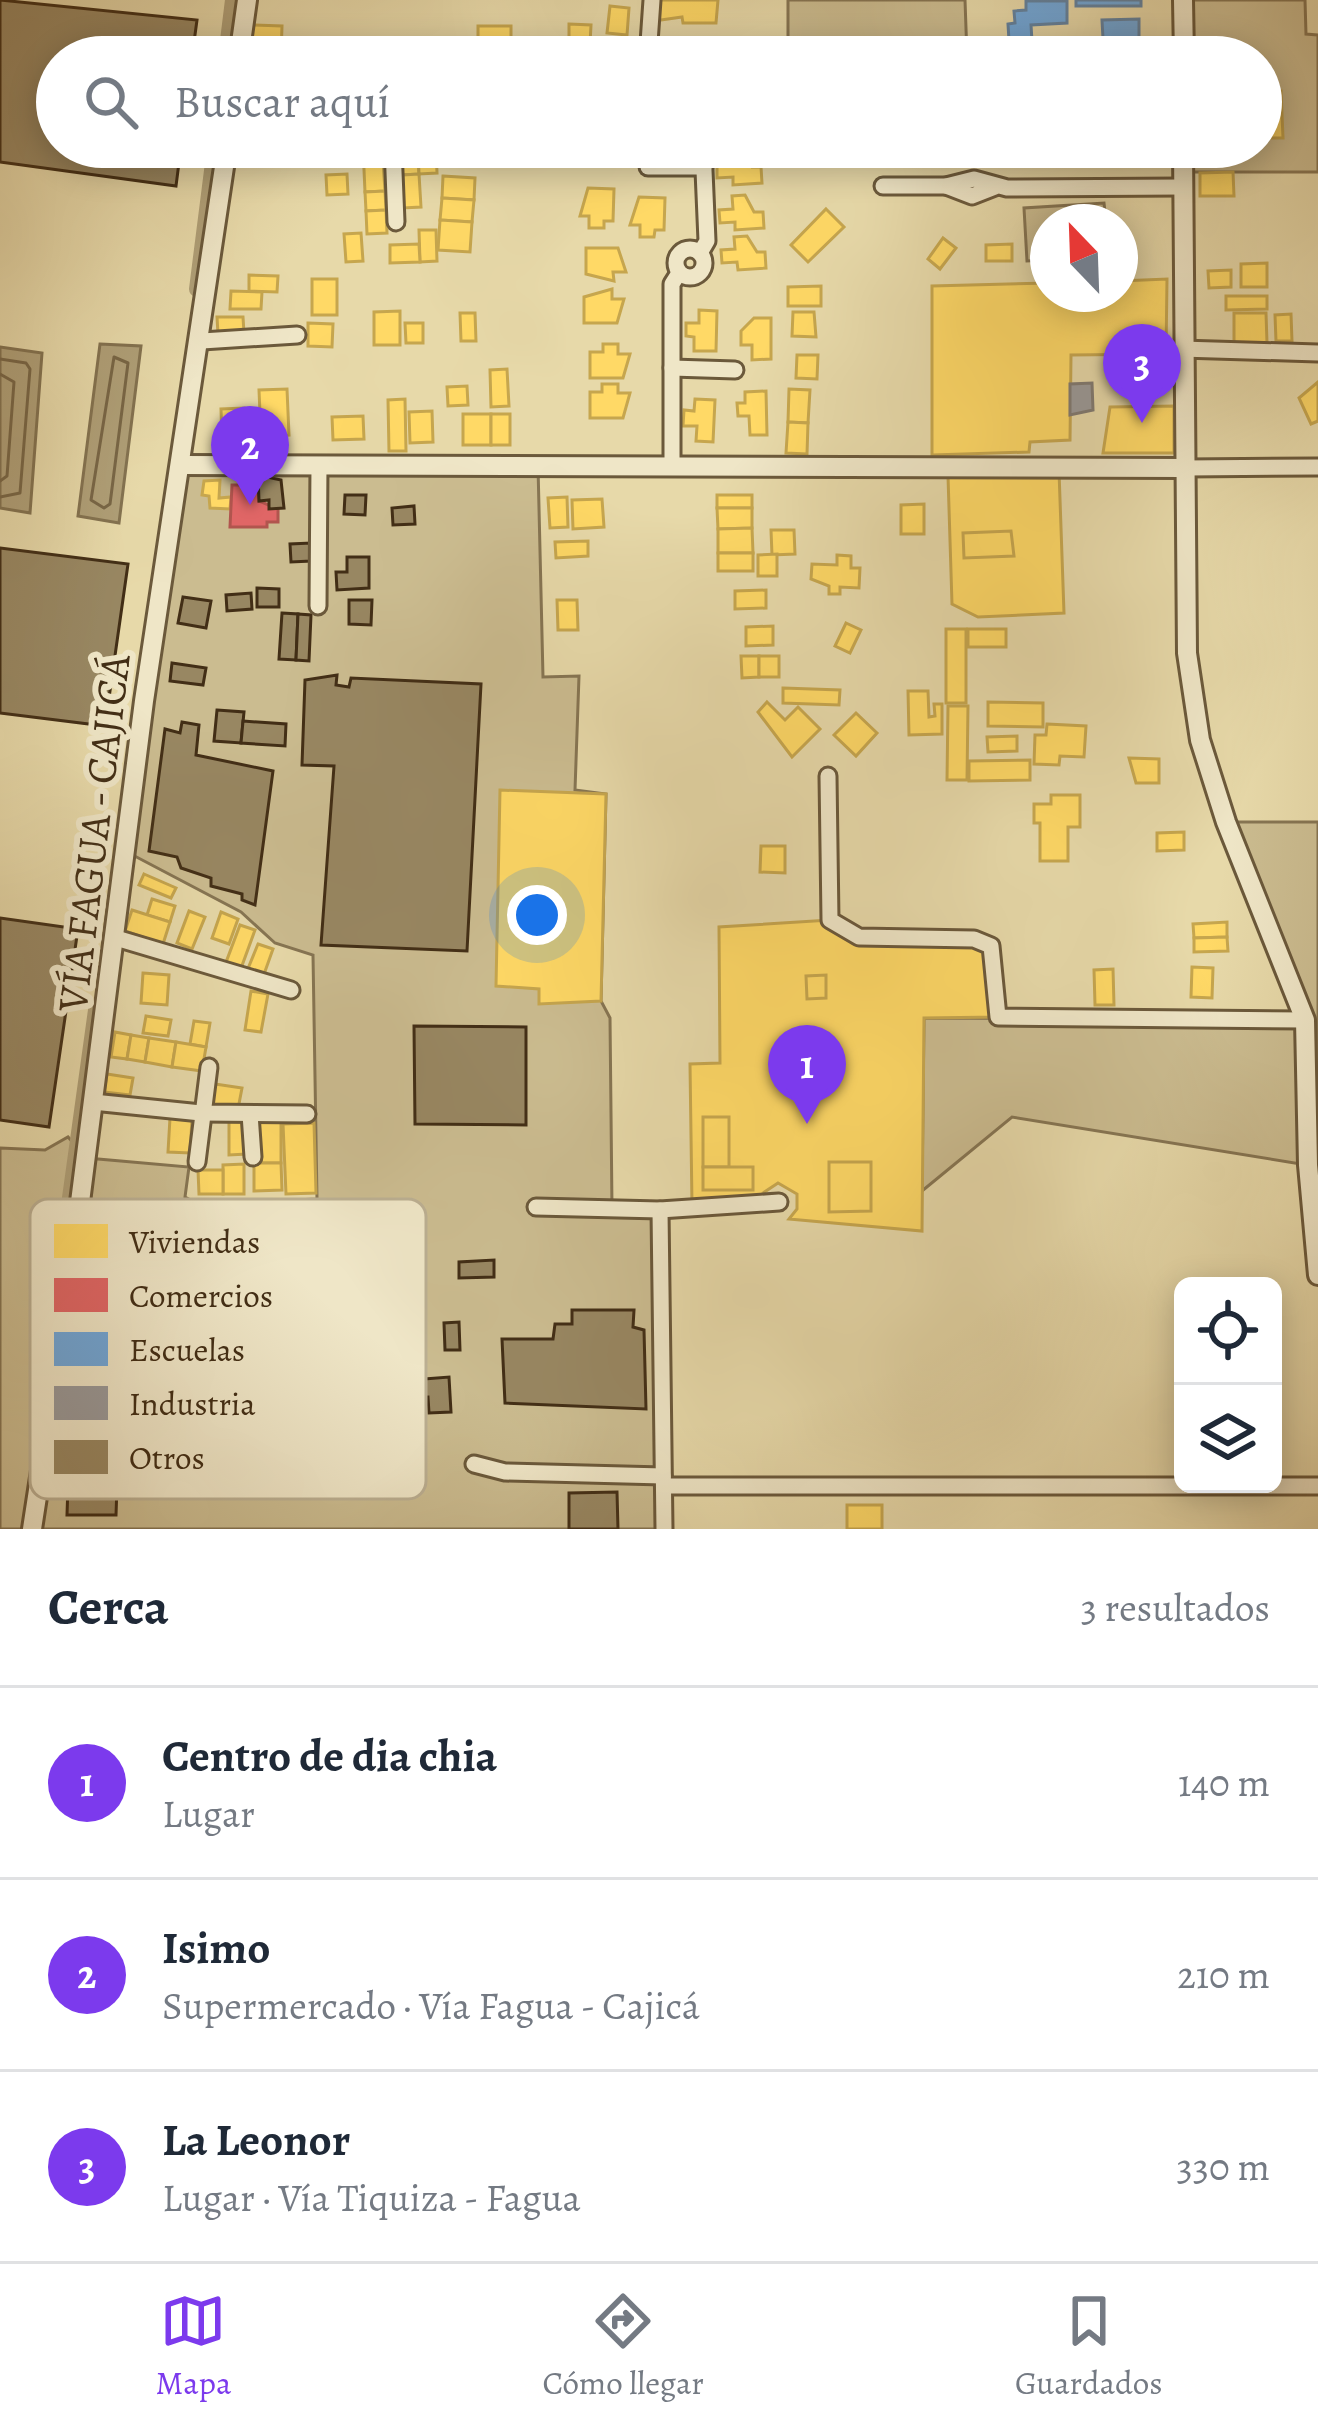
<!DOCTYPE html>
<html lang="es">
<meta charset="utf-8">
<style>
body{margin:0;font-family:Alegreya,serif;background:#f2f2f3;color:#1f2937}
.controls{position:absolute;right:36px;bottom:36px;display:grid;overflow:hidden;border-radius:18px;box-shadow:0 6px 30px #0003}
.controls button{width:108px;height:108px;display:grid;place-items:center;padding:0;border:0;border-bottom:3px solid #e0e1e3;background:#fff;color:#1f2937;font:60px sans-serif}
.compass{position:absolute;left:1030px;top:204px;width:108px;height:108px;border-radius:50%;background:#fff;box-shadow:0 6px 30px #0003;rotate:337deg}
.you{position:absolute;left:537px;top:915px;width:42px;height:42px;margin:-30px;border:9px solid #fff;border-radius:50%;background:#1a73e8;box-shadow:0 0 0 18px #1a73e833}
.badge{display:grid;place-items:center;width:78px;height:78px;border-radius:50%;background:#7c3aed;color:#fff;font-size:39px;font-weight:700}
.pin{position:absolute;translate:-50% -99px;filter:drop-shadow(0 3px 6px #0008)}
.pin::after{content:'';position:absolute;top:63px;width:42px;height:36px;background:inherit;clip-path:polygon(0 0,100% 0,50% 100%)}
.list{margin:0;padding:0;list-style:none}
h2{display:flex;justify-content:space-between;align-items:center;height:156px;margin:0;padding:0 48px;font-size:51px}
h2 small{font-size:39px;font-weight:400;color:#747a83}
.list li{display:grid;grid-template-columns:78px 1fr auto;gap:36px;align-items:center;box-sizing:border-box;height:192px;padding:0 48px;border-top:3px solid #e0e1e3}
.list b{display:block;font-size:45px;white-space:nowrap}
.list p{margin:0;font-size:39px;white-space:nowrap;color:#747a83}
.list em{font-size:39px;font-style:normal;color:#747a83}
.icon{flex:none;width:66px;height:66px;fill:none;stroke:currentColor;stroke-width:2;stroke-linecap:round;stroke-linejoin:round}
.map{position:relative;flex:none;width:1318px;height:1529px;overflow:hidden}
.search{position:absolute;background:#fff;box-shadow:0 6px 30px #0003;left:36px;right:36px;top:36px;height:132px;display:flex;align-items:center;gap:30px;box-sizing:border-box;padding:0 42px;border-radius:66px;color:#747a83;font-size:45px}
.sheet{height:732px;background:#fff}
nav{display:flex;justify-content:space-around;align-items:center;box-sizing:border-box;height:168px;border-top:3px solid #e0e1e3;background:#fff;font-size:33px;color:#747a83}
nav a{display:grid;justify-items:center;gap:6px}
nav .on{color:#7c3aed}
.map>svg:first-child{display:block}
.green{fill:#cbbc90;stroke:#867553;stroke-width:3}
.water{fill:#af9f77;stroke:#837250;stroke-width:3}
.homes{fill:#ffd966;stroke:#c6a64e;stroke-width:3}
.shops{fill:#e06666;stroke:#b1554e;stroke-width:3}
.schools{fill:#6fa8dc;stroke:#6283a1;stroke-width:3}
.industry{fill:#999;stroke:#7f7972;stroke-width:3}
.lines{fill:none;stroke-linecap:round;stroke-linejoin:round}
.shore{stroke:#786646;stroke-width:3}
.canal{stroke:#af9f77;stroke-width:16}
.building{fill:#988762;stroke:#422e16;stroke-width:3}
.minor-casing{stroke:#6b593b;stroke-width:21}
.tertiary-casing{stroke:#6b593b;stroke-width:24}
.minor{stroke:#efe6c7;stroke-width:15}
.tertiary{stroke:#efe6c7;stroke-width:18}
.labels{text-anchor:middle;stroke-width:12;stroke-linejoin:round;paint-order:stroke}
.street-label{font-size:42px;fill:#422e16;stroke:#efe6c7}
.key{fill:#efe6c7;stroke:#bbaf92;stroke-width:3}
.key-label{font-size:33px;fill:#422e16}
</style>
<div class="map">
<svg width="1318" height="1529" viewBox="0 0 1318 1529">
<rect width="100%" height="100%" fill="#e7d9a9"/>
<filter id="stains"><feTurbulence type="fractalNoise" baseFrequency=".00167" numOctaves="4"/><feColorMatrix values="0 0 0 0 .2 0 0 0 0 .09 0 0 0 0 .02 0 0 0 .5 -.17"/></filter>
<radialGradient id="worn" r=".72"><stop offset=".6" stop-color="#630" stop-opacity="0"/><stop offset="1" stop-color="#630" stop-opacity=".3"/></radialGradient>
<g class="green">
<path d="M788,0H965L967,57H788Z"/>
<path d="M1182,0H1305L1306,34L1318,35V172H1182V147H1261V57H1182Z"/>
<path d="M1104,203L1106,222H1048V260L1027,261L1024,208Z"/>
<path d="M182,465L538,466L543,677L579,676L575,790L606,794L601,1001L610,1018L612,1208L660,1210L664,1529H0V1148L45,1150L68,1137L87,1158L189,1167L185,1197L198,1204L317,1199L313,955L275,943L241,912L127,852Z"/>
<path d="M1226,822H1318V1275L1307,1165L1012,1117L922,1191L924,1018L1305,1020Z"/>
</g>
<g class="water">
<path d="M100,344L141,346L119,523L78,516Z"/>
<path d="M0,347L42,353L30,513L0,508Z"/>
</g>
<g class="homes">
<path d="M655,0H718L716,23H683L682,17L654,21Z"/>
<path d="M610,6L629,8L627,35L607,33Z"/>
<path d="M569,24L591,25L590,44L569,43Z"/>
<path d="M252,25L282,26L281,57H251Z"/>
<path d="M478,26H511V57H491V41L478,40Z"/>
<path d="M1261,91H1281L1283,138H1261Z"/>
<path d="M363,147H382L385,191L365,192Z"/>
<path d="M400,147H418L419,174L402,175Z"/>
<path d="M418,147H436L437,173L419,174Z"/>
<path d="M730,151H743L752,167H761L762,183L733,185V177L717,178V165L730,164Z"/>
<path d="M1233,172L1234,196H1200V173Z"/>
<path d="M347,174L348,194L327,195L326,175Z"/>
<path d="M419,174L421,207L403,208L402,175Z"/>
<path d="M443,176L475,178L474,200L442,198Z"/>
<path d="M588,188L614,189L613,221H604V228H589V216H580Z"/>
<path d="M385,191L386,210L366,211L365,192Z"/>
<path d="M745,195L754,212H763L764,228L735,230V222L720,223L719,210L733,209L732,196Z"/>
<path d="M639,197L665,198L664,230H655L654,237H640V225H630Z"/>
<path d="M442,198L474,200L472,222L440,220Z"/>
<path d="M826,209L844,227L808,262L791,245Z"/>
<path d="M386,210L387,233L367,234L366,211Z"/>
<path d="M440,220L472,222L470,252L438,250Z"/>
<path d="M419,230H436L437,261L420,262Z"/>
<path d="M361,233L363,261L346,262L344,234Z"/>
<path d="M747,236L757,252H765L766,268L738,270L737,262L722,263L721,250L735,249L734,237Z"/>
<path d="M943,238L956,248L940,269L928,259Z"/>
<path d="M419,244L420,262L390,263V245Z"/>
<path d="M1012,244V261H986V245Z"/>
<path d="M586,248H618L626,272H613L614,281L586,274Z"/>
<path d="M1267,263V287H1241V264Z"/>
<path d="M1231,270V287L1209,288L1208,271Z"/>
<path d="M249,275L278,276L277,292L249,291Z"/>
<rect x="312" y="279" width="25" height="36"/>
<path d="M1167,279L1166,354L1071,355L1070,440L1030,442L1029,452L932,455V286L1048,283V294H1120V281Z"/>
<path d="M821,286V306H788V287Z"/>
<path d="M612,289V299H624L617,323H584V297Z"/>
<path d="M231,291L262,292L261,309H230Z"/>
<path d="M1226,296H1267V309L1226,310Z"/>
<path d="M699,310L717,311L716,351H694V337L686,336V323H699Z"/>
<path d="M400,311V345H374V312Z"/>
<path d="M793,312H814L816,337L792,336Z"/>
<path d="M460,313H475L476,341H461Z"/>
<path d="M1234,313H1266L1267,343L1234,344Z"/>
<path d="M1291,314L1292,341H1276L1275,315Z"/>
<path d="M217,317H243L244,333L218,334Z"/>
<path d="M754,318H771V359L752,360V345H741V331Z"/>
<path d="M308,323L333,324L332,347L308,346Z"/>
<path d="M405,323H423V343H406Z"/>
<path d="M603,344H618V354H630L623,378H590V352H603Z"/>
<path d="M797,355H818L817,379L796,378Z"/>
<path d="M507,369L509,406L491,407L490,370Z"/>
<path d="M1318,382V421L1311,424L1299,398Z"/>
<path d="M602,384H618V393H630L623,418H590V392H602Z"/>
<path d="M467,386L468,405L448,406L447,387Z"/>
<path d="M287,389L289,435L261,437L259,390Z"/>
<path d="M789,389L810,390L808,423L788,422Z"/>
<path d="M766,391L767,435H750L749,416H738L737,403H745V392Z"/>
<path d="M405,399L406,451H389L388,400Z"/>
<path d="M695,399L715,400L713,442L696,441L697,426H683L684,410L694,411Z"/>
<path d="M1174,406V453H1103L1110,407Z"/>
<path d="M244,408L245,440L222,441L221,409Z"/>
<path d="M432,411L433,442L410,443L409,412Z"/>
<rect x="463" y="414" width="28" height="31"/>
<rect x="491" y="414" width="19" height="31"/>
<path d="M363,416L364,439L333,440L332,417Z"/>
<path d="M788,422L808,423L807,454L786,453Z"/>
<path d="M1059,471L1064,613L978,617L952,604L948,476Z"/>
<path d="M220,480L219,498L231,497L230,509L210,508L209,496L202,495L204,481Z"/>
<rect x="717" y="495" width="35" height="13"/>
<path d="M567,497L568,527L550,528L548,498Z"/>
<path d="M602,499L604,527L573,529L572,500Z"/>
<path d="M924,504V534H901V505Z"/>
<path d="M717,508H752V528L718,529Z"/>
<path d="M752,528L753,553H718V529Z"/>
<path d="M771,530H794L795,554L772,555Z"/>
<path d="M1011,531L1014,556L964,558L963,533Z"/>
<path d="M588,541V556L556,558L555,542Z"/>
<rect x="718" y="553" width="35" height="18"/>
<path d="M777,554V576H758V555Z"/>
<path d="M837,555L851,556V568H860L859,588L840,587V594H829V586L811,579L812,564L837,565Z"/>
<path d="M766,590V608L735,609V591Z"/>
<path d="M557,600H577L578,630H558Z"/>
<path d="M846,623L861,630L850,653L835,646Z"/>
<path d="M773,626V645L746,646V627Z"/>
<rect x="946" y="629" width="20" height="74"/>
<rect x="968" y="629" width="38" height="18"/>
<path d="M741,656H759V677L742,678Z"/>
<rect x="759" y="656" width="20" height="21"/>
<path d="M783,688L840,690L839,705L783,703Z"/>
<path d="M908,691H928L929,717L935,716L934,704H942V734L909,735Z"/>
<path d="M767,702L785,720L798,707L820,729L792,757L758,712Z"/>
<path d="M988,702L1043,703V727L988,726Z"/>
<path d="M948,706H968L967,780H947Z"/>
<path d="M856,713L877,733L856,756L834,735Z"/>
<path d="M1047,724L1086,726L1084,757L1060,756L1059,765L1034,764L1035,735H1046Z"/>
<path d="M1017,736V751L988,752L987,737Z"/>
<path d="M1129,758L1159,759V783H1136Z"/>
<path d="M1030,760V780L969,781V761Z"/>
<path d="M500,790L606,794L601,1001L539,1004V989L496,986Z"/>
<path d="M1051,795H1080V827H1068V861H1040V823H1034V804H1051Z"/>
<path d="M1184,832V850L1157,851V833Z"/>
<path d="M761,846H785V873L760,872Z"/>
<path d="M144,874L176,888L171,898L139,885Z"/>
<path d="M152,899L175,906L170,922L147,915Z"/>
<path d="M132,910L170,922L163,944L125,931Z"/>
<path d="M189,911L205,917L192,949L177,943Z"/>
<path d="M221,912L238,919L229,944L212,938Z"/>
<path d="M830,920L859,937L991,946L998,1017L924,1018L922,1231L789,1219L797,1209V1194L778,1183L763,1193L762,1205H692L690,1064L720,1063L719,927Z"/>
<path d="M1227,922V937L1194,938L1193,924Z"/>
<path d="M240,925L255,930L240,971L225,965Z"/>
<path d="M1227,937L1228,951L1194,952V938Z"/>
<path d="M258,944L273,949L263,977L247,971Z"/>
<path d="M1192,967L1213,968L1212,998L1191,997Z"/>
<path d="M1113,969L1114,1005H1095L1094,970Z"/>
<path d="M143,973L169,975L167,1005L141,1003Z"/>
<path d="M826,975V998L807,999L806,976Z"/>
<path d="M251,991L268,994L261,1032L245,1030Z"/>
<path d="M146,1016L171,1020L168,1036L143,1033Z"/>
<path d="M194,1021L210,1023L206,1047L190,1044Z"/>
<path d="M115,1032L131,1035L127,1059L111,1057Z"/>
<path d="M131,1035L149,1038L145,1062L127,1059Z"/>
<path d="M149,1038L176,1042L172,1067L145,1062Z"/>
<path d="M176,1042L206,1047L202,1071L172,1067Z"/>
<path d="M107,1074L133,1078L130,1095L104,1092Z"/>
<path d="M215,1084L242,1088L238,1109L211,1104Z"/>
<rect x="703" y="1117" width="26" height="50"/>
<path d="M170,1118L192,1119L190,1153L168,1152Z"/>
<path d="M246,1120L247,1154L229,1155V1121Z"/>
<rect x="259" y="1122" width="22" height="41"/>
<path d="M314,1123L316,1193L286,1194L283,1124Z"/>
<path d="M829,1162H871V1211L829,1212Z"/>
<path d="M254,1163H281L282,1190L254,1191Z"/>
<path d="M244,1164V1194H223V1165Z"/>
<rect x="703" y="1167" width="50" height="23"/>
<path d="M198,1170H223V1194H199Z"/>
<rect x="847" y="1505" width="35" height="24"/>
</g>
<path class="shops" d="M232,485H258L259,501L278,509V522H267V527H230Z"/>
<g class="schools">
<rect x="1076" y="0" width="65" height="6"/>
<path d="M1026,1H1067V23L1031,25L1033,57H1010L1008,24L1015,23L1014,11L1026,10Z"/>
<path d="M1139,19V57H1104L1102,20Z"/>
</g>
<path class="industry" d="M1092,383L1093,410L1070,415V384Z"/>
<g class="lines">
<g class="shore">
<path d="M114,357L128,363L110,504L104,508L91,500Z"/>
<path d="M0,359L26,363L30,369L20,493L0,497"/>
<path d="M0,374L14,382L7,476L0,481"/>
</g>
<g class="canal">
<path d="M226,57L233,0"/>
<path d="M197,289L215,147"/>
<path d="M37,1436L96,1010"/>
</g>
</g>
<g class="building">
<path d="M0,0L197,20L192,57H57V147H181L176,186L0,162Z"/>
<path d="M258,475L281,480L284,508L269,509V500L259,501Z"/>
<path d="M345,495H366L365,515L344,514Z"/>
<path d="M414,506L415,524L393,525L392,508Z"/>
<path d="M311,543V561L291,562L290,544Z"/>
<path d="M0,548L128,564L105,726L0,713Z"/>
<path d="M347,557H369V588L337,590L336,572H347Z"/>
<path d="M257,588L279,589V607H257Z"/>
<path d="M251,593L252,609L227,611L226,595Z"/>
<path d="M183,597L211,601L206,628L178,623Z"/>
<path d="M349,600H372L371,625L349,624Z"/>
<path d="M282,613L298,614L296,660L279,659Z"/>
<path d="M298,614L311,615L309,661L296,660Z"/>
<path d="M172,663L206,668L203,685L170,681Z"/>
<path d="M337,675L336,685L349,687L351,678L481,684L467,951L321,945L334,766L302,765L305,680Z"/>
<path d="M217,710L244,712L241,743L214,741Z"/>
<path d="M243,721L286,724L285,746L241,743Z"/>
<path d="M182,722L199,725L196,755L273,771L255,905L242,900V894L211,886V878L181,868L177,857L149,851L165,729L180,733Z"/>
<path d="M0,918L78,929L49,1127L0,1120Z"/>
<path d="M414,1026L526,1027V1125L415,1124Z"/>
<path d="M494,1260V1277L459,1278V1262Z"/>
<path d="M572,1310H634L633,1327L644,1330L646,1409L505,1403L502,1339H553L555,1324H572Z"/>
<path d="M459,1322L460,1350H445L444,1323Z"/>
<path d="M449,1377L451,1412L429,1413L428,1397L400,1398L399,1381Z"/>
<path d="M68,1485L117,1486L116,1515H67Z"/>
<path d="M617,1492L618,1529H569V1493Z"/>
</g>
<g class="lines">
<defs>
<g id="minor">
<path d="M648,57L652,0"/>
<path d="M393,147L396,222"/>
<path d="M648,167H704"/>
<path d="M883,186H946L974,179L1007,188L1182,187"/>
<path d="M946,186L972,196L995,187"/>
<circle cx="690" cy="263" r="14"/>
<path d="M700,253L707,241L703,147"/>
<path d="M202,341L297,335"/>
<path d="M1181,349L1318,353"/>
<path d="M672,368L735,370"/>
<path d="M672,466V284L679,273"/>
<path d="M1186,468L1318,467"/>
<path d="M318,606L319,465"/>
<path d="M828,776L830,920L859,937L974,939L991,946L998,1017L1305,1020"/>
<path d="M116,938L291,990"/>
<path d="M93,1102L201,1113L307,1114"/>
<path d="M250,1114L253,1157"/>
<path d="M197,1162L209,1067"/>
<path d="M536,1207L660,1210L779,1202"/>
<path d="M660,1210L664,1529"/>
<path d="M68,1296L168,1293V1329"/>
<path d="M474,1464L505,1472L663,1476"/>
<path d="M664,1486H1318"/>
</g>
<g id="tertiary">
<path d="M1183,0L1184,57"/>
<path d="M239,57L247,0"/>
<path d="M1183,147L1187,653L1200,740L1226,822L1305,1020L1308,1165L1318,1275"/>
<path d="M182,465L1186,468"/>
<path d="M32,1529L68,1296L144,701L227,147"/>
</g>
</defs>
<use href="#minor" class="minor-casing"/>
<use href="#tertiary" class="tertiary-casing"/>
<use href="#minor" class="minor"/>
<use href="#tertiary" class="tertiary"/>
</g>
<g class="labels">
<g class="street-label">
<text transform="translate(93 833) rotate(-83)" y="15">VÍA FAGUA - CAJICÁ</text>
</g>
</g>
<rect x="30" y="1199" width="396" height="300" rx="18" class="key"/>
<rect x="54" y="1224" width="54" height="34" fill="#ffd966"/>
<rect x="54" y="1278" width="54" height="34" fill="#e06666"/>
<rect x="54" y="1332" width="54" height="34" fill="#6fa8dc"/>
<rect x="54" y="1386" width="54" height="34" fill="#999"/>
<rect x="54" y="1440" width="54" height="34" fill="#988762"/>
<g class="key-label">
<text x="129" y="1253">Viviendas</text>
<text x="129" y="1307">Comercios</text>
<text x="129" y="1361">Escuelas</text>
<text x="129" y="1415">Industria</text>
<text x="129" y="1469">Otros</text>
</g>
<rect width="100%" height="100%" filter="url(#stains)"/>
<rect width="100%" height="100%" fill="url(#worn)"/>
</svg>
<div class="controls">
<button><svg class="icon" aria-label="locate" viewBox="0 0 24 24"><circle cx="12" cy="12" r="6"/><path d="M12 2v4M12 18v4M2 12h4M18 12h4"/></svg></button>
<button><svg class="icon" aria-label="layers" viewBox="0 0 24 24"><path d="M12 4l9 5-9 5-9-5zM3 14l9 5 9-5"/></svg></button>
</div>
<svg class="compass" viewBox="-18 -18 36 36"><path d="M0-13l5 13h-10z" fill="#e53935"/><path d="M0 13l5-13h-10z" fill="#747a83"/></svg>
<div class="you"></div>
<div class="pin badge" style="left:807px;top:1124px">1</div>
<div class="pin badge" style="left:250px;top:505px">2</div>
<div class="pin badge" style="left:1142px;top:423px">3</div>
<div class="search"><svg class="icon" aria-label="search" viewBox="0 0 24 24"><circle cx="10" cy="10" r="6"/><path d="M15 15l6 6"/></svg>Buscar aquí</div>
</div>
<section class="sheet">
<h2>Cerca<small>3 resultados</small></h2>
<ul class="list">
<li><span class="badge">1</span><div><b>Centro de dia chia</b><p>Lugar</p></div><em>140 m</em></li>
<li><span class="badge">2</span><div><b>Isimo</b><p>Supermercado · Vía Fagua - Cajicá</p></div><em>210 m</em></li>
<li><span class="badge">3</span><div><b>La Leonor</b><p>Lugar · Vía Tiquiza - Fagua</p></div><em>330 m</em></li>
</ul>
</section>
<nav>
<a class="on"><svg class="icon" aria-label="map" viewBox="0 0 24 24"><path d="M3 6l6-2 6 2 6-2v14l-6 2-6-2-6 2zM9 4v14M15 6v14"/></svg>Mapa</a>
<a><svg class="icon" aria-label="directions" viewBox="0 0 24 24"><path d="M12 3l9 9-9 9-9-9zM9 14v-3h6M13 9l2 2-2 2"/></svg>Cómo llegar</a>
<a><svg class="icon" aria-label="saved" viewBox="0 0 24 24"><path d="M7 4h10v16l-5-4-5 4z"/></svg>Guardados</a>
</nav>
